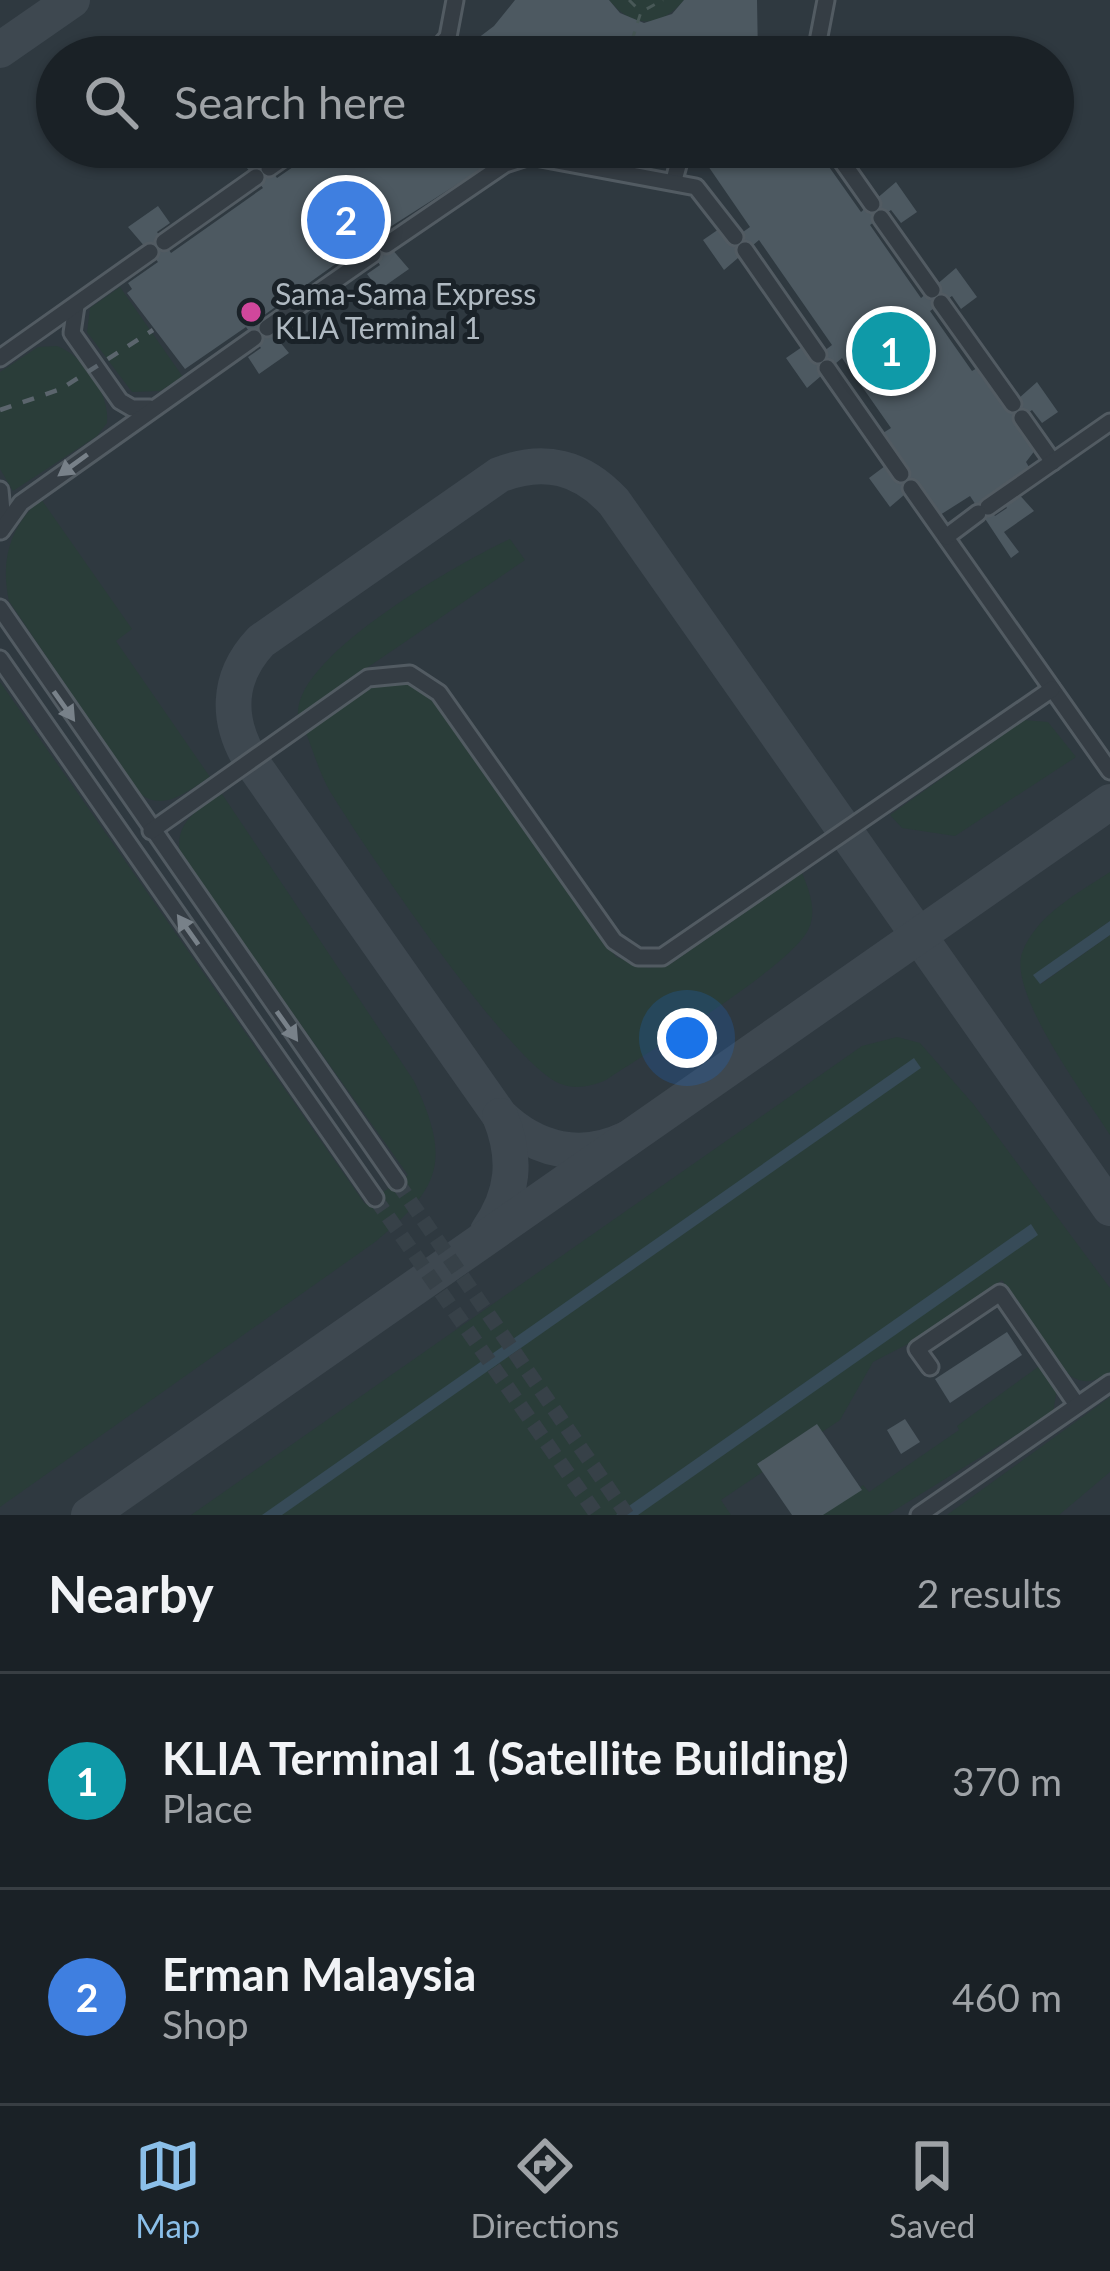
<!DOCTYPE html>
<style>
body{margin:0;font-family:Lato,sans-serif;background:#23292e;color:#f1f3f6}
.you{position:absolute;left:687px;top:1038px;width:42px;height:42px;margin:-30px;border:9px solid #fff;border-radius:50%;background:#1a73e8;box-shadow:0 0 0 18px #1a73e833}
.badge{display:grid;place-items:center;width:78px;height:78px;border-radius:50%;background:#8bbfe9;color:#fff;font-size:39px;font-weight:700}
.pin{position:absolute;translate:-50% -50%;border:6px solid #fff;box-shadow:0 3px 12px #0006}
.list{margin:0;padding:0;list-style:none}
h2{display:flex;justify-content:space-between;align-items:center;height:156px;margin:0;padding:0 48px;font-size:51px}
h2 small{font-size:39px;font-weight:400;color:#9fa3a7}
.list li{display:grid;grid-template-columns:78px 1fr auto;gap:36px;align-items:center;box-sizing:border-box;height:216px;padding:0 48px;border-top:3px solid #383e43}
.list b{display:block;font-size:45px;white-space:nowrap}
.list p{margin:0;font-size:39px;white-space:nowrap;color:#9fa3a7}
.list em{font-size:39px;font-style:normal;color:#9fa3a7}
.icon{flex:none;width:66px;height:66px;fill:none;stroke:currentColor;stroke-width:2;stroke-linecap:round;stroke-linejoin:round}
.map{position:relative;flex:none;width:1110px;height:1515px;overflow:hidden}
.search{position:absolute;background:#1a2126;box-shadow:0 3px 9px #0004;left:36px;right:36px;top:36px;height:132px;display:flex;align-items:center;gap:30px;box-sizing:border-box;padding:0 42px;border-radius:66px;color:#9fa3a7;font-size:45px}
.sheet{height:588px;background:#1a2126}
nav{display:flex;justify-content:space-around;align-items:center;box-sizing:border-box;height:168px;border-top:3px solid #383e43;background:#1a2126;font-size:33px;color:#9fa3a7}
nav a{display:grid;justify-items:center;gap:6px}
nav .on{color:#8bbfe9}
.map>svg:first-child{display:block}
.airport{fill:#2f3940;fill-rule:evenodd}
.green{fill:#2a3d39}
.water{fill:#374b58}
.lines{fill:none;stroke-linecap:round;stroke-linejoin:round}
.taxiway{stroke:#3e4850;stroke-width:36}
.building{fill:#4d5961;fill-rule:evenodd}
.minor-tunnel{stroke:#374148;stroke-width:15;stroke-dasharray:15 8;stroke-linecap:butt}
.minor-casing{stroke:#525b62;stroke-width:21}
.path{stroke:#485857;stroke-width:3;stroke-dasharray:9 9;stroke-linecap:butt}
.minor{stroke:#353d44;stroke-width:15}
.rail{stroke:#5b656d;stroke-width:4.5;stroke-dasharray:12 12;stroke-linecap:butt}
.oneway{fill:#788189}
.hotel-dot{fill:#d1479c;stroke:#1a2228;stroke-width:4.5}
.labels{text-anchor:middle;stroke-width:10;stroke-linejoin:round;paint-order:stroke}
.poi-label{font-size:30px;fill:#afb9c1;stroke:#1a2228;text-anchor:start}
</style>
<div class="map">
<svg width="1110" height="1515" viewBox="0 0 1110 1515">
<rect width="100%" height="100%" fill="#222c33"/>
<path class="airport" d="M0,0H1110V1515H0ZM57,57H1053V147H57Z"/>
<g class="green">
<path d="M609,0H684C661,28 632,29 609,0Z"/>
<path d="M120,287L183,377L160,391L132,392L87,332L90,308Z"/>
<path d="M57,346C84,356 110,394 107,423L97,436L13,491L0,469V372L38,347Z"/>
<path d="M41,499L132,629L116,641L210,777C186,792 162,814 137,791L9,601C0,560 10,526 41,499Z"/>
<path d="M510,539L525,560L298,715C293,656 462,561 510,539Z"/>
<path d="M0,682L365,1204L408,1175L180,855C174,822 197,810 222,794L414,1081C451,1160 442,1187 375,1242L0,1507Z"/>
<path d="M408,682L430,697L616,957L649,968L672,963L802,873C809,890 817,910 809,928C794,965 646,1053 606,1080C592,1086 575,1090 561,1084C512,1067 363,845 331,793C320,775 314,753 306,733L370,687Z"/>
<path d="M1024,720L1048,722L1076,757L955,836L902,828L890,815Z"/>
<path d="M1110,872V921L1034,975L1041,984L1110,935V1135C1087,1098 1008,994 1022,953C1036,915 1078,893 1110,872Z"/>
<path d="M897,1037L920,1043L974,1105L1110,1288V1372C1095,1382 1084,1385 1069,1375L1002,1280L929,1333L873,1362L840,1420L721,1500L731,1515H191L862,1046Z"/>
<path d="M1042,1364L1058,1384L1053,1412L887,1515H822L863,1485L869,1492L959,1430L957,1426Z"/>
<path d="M1110,1397V1472L1059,1515H947Z"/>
</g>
<g class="water">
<path d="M1110,921V935L1040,984L1033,975Z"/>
<path d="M914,1058L921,1068L282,1515H262Z"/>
<path d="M1031,1224L1038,1235L638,1515H616Z"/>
</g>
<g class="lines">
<g class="taxiway">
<path d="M0,50L72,0"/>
<path d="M627,1139C582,1161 536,1151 500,1116L253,764C226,722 226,678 261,641L499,475C544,457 582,467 614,502L1110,1208"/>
<path d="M488,1231C514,1194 517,1158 500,1116"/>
<path d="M89,1515L1110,802"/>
</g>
</g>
<g class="building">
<path d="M515,0H609L620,13L644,23L672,14L684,0H757L758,57H453L494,26Z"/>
<path d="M241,147H277L262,157L277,178L322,147H516L379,234L409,269L379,290L367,274L380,265L365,243L260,318L289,353L259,374L248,357L261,348L246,327L185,369L127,293L132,289L128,283L158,262L128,227L158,206L170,223L157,232L171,253L263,188L234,152Z"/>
<path d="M695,147H815L861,212L896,182L917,212L901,223L891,210L870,225L921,298L956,268L977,297L961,309L952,296L930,311L972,371L979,367L1008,408L1037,382L1058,412L1042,423L1032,410L1017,421L1036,449L1026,462L1029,467L1008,482L1034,511L1004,532L1019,552L1011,558L970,496L940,515L918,483L890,507L869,478L885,466L895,479L908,470L883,433L891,428L842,358L807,388L786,358L802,347L812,360L832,345L759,240L724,270L703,240L719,229L729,242L750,227ZM995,491L1007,508L995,516L982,500Z"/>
<path d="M1007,1332L1022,1355L950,1403L935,1379Z"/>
<path d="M905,1419L920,1442L901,1454L887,1430Z"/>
<path d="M817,1424L862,1490L823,1515H792L757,1464Z"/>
</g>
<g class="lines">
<g class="minor-tunnel">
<path d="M397,1182L627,1515"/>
<path d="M375,1198L597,1515"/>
</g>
<defs>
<g id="minor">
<path d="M430,57L448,37L455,0"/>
<path d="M815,57L826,0"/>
<path d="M832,147L872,204"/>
<path d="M269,168L299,147"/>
<path d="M674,180L683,147"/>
<path d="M881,218L932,290"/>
<path d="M164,242L256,177"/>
<path d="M386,245L505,164L530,156L696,187L735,237"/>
<path d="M745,250L818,355"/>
<path d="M941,303L1013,404"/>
<path d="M76,306L72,333L120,401L132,408H150"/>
<path d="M267,328L373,254"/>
<path d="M0,358L150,252"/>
<path d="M827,368L901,474"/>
<path d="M1022,418L1053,462"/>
<path d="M911,488L1110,771"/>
<path d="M0,490L3,522"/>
<path d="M988,507L1110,422"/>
<path d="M1,531L21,503L254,338"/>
<path d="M946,537L978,513"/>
<path d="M0,608L397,1182"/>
<path d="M0,659L375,1198"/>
<path d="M151,831L368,678L410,674L439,693L614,941L638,957H662L1052,689"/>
<path d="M930,1367L917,1349L1000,1293L1077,1405"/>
<path d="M919,1515L1110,1383"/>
</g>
</defs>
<use href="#minor" class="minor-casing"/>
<g class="path">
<path d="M629,0L640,11"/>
<path d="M632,40L641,12L663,0"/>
<path d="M637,57V56"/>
</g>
<use href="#minor" class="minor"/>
<path class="rail" d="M0,410L61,389L153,330"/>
</g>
<defs><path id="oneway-solid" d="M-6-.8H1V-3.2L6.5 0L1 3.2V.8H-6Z" transform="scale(3)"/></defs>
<g class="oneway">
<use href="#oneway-solid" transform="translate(73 465) rotate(144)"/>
<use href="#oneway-solid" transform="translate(64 706) rotate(55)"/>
<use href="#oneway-solid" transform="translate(188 930) rotate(-125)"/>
<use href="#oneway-solid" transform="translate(287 1026) rotate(55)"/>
</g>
<circle class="hotel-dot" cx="251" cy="312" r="12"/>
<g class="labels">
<g class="poi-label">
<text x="275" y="305">Sama-Sama Express<tspan x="275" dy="34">KLIA Terminal 1</tspan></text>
</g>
</g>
</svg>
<div class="you"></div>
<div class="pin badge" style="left:891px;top:351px;background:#0f9aa8">1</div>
<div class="pin badge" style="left:346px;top:220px;background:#3f7fe0">2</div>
<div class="search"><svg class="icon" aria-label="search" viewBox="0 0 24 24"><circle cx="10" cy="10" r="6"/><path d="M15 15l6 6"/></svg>Search here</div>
</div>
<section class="sheet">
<h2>Nearby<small>2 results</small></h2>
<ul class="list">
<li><span class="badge" style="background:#0f9aa8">1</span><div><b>KLIA Terminal 1 (Satellite Building)</b><p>Place</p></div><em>370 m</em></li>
<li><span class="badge" style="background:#3f7fe0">2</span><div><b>Erman Malaysia</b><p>Shop</p></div><em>460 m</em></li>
</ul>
</section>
<nav>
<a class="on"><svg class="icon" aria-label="map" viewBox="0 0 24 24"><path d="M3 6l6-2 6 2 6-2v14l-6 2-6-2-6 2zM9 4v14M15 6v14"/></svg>Map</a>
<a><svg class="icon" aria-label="directions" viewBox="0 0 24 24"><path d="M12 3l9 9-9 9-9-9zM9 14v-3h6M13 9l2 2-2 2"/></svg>Directions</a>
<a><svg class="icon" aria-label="saved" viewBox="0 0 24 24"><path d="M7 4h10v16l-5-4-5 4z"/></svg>Saved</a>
</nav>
